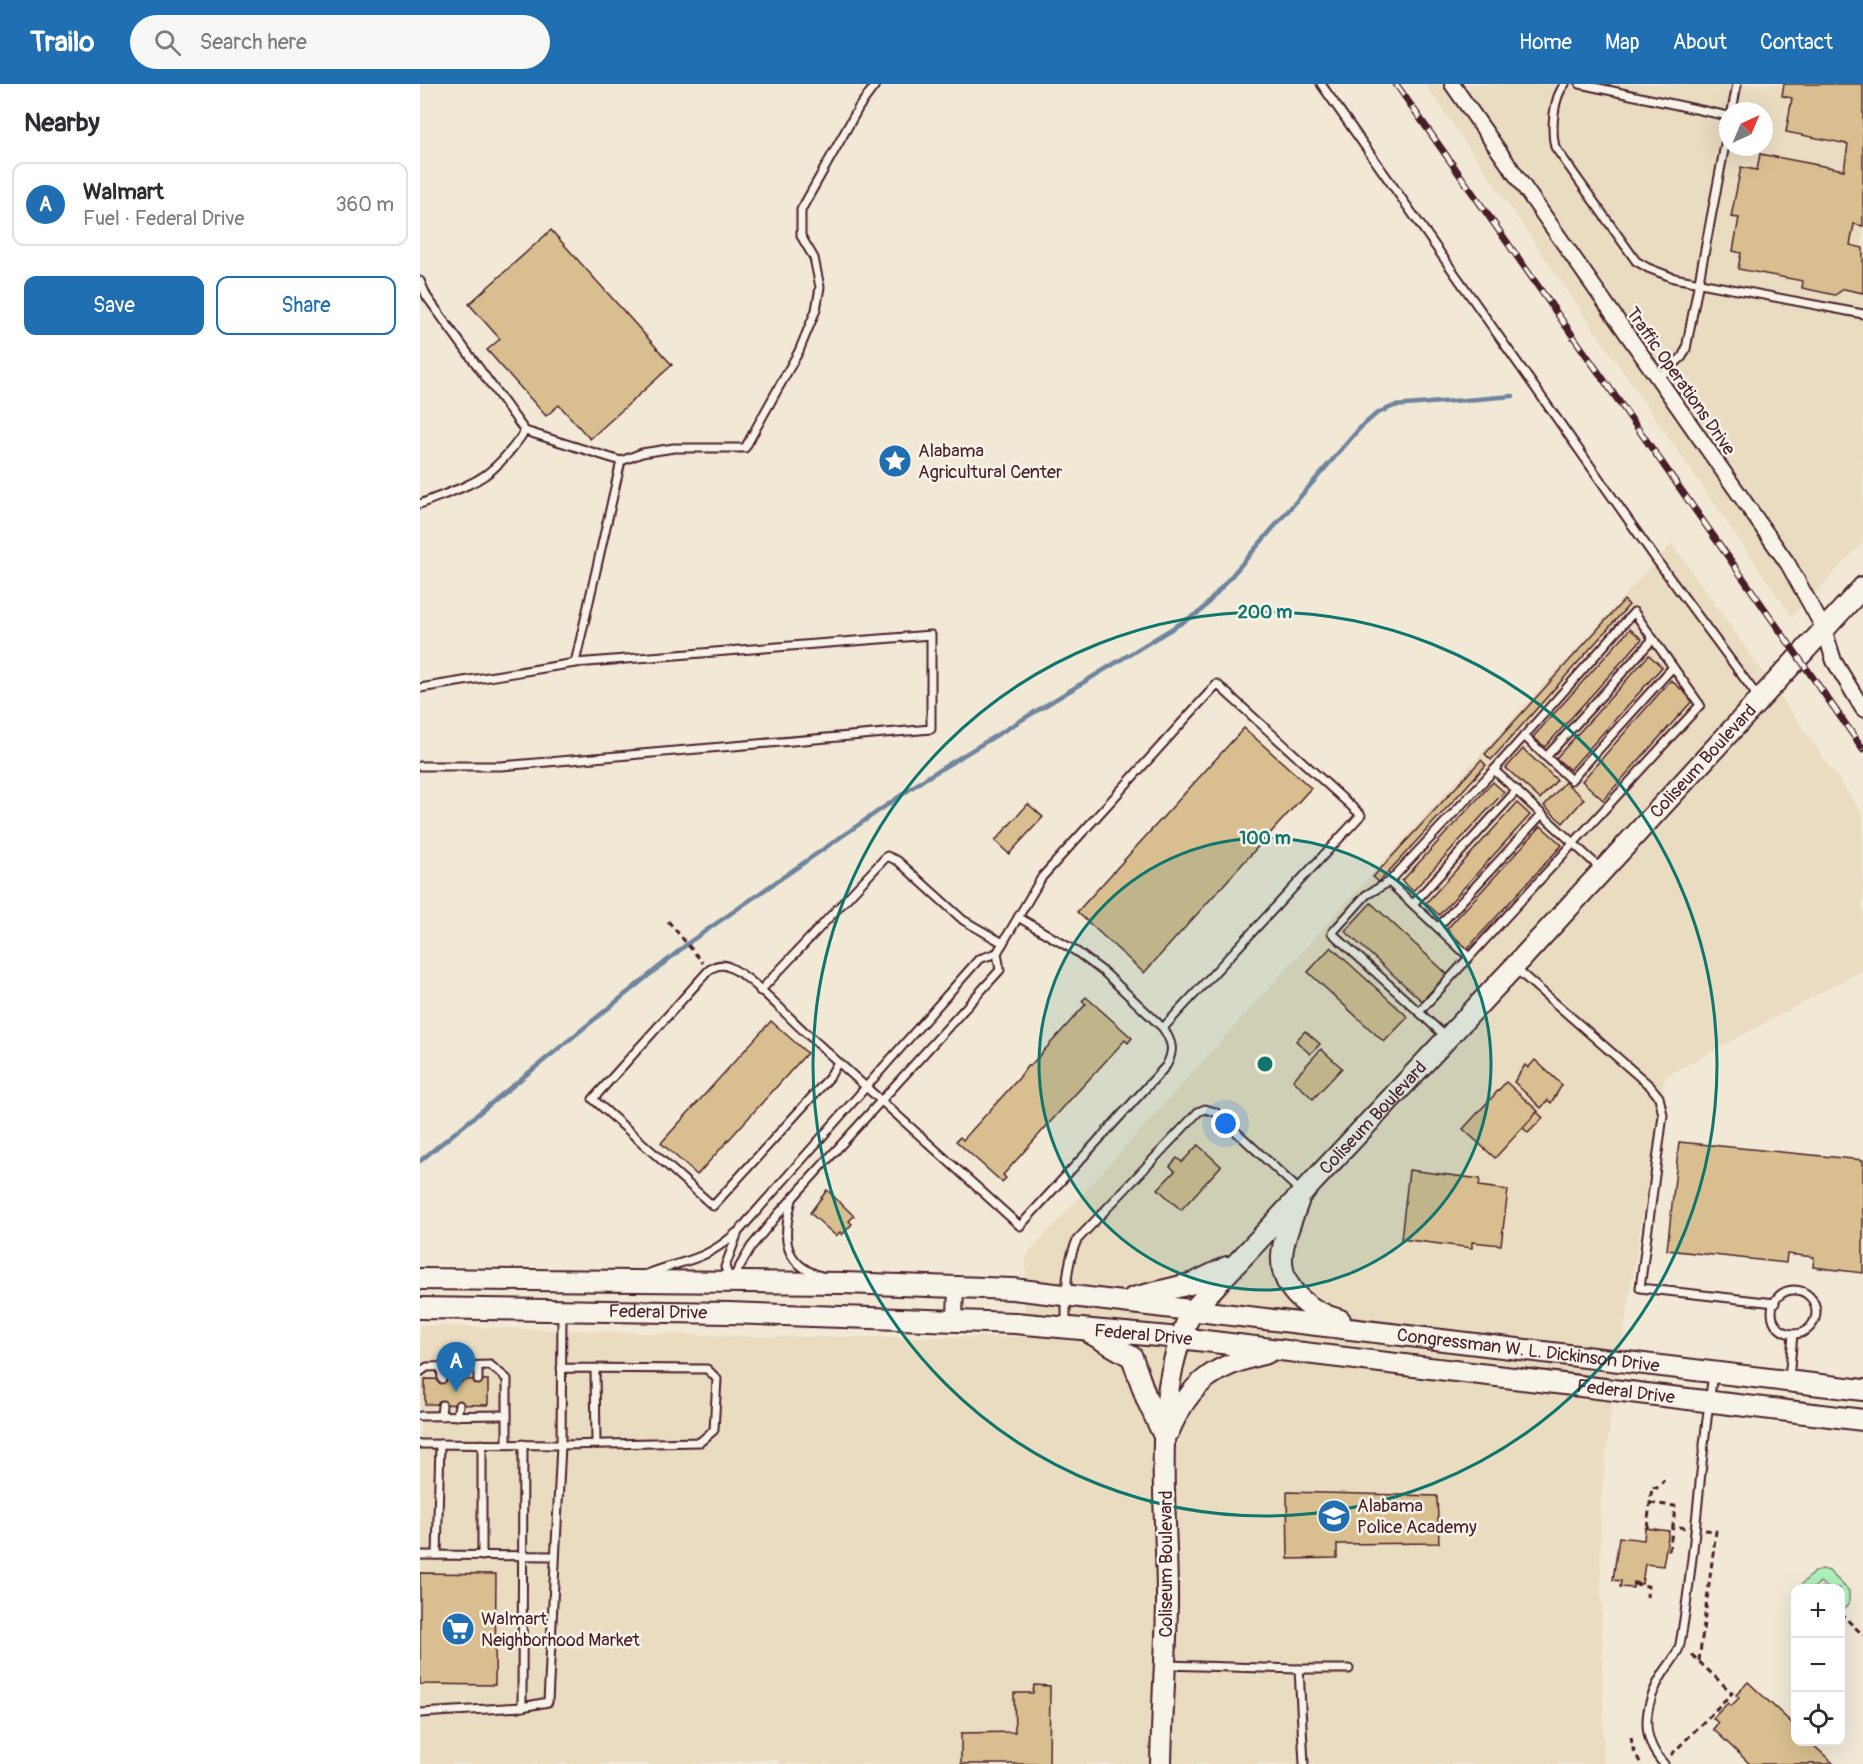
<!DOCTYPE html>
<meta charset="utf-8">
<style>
body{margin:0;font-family:Pangolin,sans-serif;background:#f7f7f7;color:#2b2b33}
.controls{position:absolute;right:18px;bottom:18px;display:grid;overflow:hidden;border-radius:12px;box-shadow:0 6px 24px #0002}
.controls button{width:54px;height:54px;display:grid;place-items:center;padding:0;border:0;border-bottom:2px solid #e1e1e2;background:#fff;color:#2b2b33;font:30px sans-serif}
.compass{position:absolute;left:1299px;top:18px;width:54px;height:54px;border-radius:50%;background:#fff;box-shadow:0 6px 24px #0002;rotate:44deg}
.you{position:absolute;left:806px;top:1040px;width:21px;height:21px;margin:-15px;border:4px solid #fff;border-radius:50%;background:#1a73e8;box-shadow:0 0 0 9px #1a73e833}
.badge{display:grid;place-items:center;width:39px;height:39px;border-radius:50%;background:#1f6fb2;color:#fff;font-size:20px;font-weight:700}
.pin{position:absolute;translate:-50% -50px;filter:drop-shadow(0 2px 3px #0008)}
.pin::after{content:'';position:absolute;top:32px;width:21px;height:18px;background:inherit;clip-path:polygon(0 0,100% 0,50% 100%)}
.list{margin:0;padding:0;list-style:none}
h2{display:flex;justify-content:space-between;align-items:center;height:78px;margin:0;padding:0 24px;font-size:26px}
h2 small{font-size:20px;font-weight:400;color:#7c7c81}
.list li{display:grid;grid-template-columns:39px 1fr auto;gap:18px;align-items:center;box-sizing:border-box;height:84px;margin:0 12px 12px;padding:0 12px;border:2px solid #e1e1e2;border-radius:12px}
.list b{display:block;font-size:22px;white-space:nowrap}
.list p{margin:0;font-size:20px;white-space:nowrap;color:#7c7c81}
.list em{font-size:20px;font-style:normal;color:#7c7c81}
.actions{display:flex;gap:12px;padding:18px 24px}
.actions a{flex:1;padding:14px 0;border:2px solid #1f6fb2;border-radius:12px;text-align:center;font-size:21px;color:#1f6fb2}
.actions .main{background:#1f6fb2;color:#fff}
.icon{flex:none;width:33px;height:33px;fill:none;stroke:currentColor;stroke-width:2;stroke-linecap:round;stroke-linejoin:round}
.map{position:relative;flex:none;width:1443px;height:1680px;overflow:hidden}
header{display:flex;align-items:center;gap:36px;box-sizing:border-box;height:84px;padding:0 30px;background:#1f6fb2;color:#fff}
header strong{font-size:28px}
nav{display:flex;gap:33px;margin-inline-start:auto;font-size:21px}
.search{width:420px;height:54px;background:#f7f7f7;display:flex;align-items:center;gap:15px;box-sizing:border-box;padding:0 21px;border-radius:33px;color:#7c7c81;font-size:22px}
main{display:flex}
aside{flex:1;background:#fff}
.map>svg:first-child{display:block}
.built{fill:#eadcc1;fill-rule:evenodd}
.green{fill:#aef1ba;stroke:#7c8872;stroke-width:1.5}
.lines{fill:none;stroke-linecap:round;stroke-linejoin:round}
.stream{stroke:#70859e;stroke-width:4.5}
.building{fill:#d9bf8f;stroke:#4a1f2b;stroke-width:1.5}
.lane-casing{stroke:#4a1f2b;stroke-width:11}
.street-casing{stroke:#4a1f2b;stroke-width:18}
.secondary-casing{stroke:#4a1f2b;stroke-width:24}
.path{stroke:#4a1f2b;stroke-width:3;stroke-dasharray:6 4.5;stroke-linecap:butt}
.lane{stroke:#f7f3e8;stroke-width:7}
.street{stroke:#f7f3e8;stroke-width:14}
.secondary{stroke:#f7f3e8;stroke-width:20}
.rail-casing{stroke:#4a1f2b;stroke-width:7}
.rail{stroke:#f7f3e8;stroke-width:4.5;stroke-dasharray:14;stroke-linecap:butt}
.ring{fill:none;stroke:#0f766e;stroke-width:3}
.labels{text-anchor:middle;stroke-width:5;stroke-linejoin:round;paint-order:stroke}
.street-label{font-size:18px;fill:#4a1f2b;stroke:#f7f3e8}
.poi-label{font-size:18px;fill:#4a1f2b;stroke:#f7f3e8;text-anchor:start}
.centre{fill:#0f766e;stroke:#f7f3e8;stroke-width:3}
.ring-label{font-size:18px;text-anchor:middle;font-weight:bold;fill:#0f766e;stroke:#f7f3e8;stroke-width:5;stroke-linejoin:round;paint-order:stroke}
</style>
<header>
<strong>Trailo</strong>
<div class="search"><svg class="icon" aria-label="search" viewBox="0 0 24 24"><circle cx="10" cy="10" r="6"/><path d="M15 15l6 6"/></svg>Search here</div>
<nav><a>Home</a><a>Map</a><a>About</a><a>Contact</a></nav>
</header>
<main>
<aside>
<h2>Nearby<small></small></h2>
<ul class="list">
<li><span class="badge">A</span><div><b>Walmart</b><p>Fuel · Federal Drive</p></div><em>360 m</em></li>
</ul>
<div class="actions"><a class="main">Save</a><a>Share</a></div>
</aside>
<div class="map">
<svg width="1443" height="1680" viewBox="0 0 1443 1680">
<rect width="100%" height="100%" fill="#f1e9d6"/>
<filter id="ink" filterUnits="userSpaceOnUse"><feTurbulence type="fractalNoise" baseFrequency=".0167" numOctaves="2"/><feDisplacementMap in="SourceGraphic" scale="12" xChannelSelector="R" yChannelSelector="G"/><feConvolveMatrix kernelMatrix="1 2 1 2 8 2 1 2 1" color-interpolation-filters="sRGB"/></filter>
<g filter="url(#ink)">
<g class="built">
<path d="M1005,0H1443V458L1372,533ZM1308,27H1344V63H1308Z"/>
<path d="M1252,459L1443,730V886L1245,993L1192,1321L1180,1424L1184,1680H361L356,1675L268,1680H0V1241L340,1253H604L606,1172Z"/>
</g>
<path class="green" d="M1402,1485L1409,1487L1429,1507V1520L1422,1527L1420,1504H1408L1400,1498L1394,1504H1378L1394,1488Z"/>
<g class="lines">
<path class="stream" d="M0,1077L271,857L506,694L781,527L940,344L956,330L974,322L1093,312"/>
</g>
<g class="building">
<path d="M1364,0H1443V142L1434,140L1430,161L1443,164V209L1424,205L1415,211L1382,204L1383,197L1318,185L1321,169L1313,167L1319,134L1311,133L1321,83L1337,86L1340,70L1424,86L1428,60L1366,48L1372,14L1362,12Z"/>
<path d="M131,146L252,281L170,355L139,321L126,332L67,266L80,255L49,220Z"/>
<path d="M1204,516L1209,521L1071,676L1065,670Z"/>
<path d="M1210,545L1222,555L1125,663L1113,653Z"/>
<path d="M1229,571L1242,583L1150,686L1136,674Z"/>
<path d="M1251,596L1273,616L1183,716L1162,697Z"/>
<path d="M824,644L891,704L724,889L657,828Z"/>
<path d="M1103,665L1137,696L1120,715L1086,684Z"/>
<path d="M1061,676L1066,681L959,798L953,793Z"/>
<path d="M1073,698L1084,708L993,807L982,797Z"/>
<path d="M1145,698L1164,715L1143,739L1124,722Z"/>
<path d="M1097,719L1110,731L1019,831L1006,819Z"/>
<path d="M608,720L623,733L589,770L575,757Z"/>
<path d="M1121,742L1142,761L1047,865L1026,846Z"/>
<path d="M951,819L1027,890L1002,917L925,847Z"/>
<path d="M911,863L988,933L964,958L888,888Z"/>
<path d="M666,913L712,954L708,959L705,956L649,1017L583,1091L586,1094L582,1098L536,1057L540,1053L543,1056L599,994L608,981L610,982L666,920L662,917Z"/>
<path d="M351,937L387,969L277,1091L241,1059Z"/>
<path d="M885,947L900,960L890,970L876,957Z"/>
<path d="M901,965L922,984L893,1015L873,996Z"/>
<path d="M1115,976L1142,1001L1131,1019L1128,1016L1121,1024L1094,998L1105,981L1108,984Z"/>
<path d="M1086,998L1118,1027L1075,1074L1043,1045Z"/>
<path d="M1117,1028L1123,1034L1108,1049L1103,1044Z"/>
<path d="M1259,1058L1443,1076V1189L1393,1183L1394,1173L1367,1170L1366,1179L1247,1166Z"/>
<path d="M778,1061L801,1082L761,1126L738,1105L755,1087L750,1082L757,1074L762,1078Z"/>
<path d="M989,1086L1060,1095L1059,1102L1088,1106L1081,1161L1052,1158V1164L981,1155Z"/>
<path d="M407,1106L434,1132L429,1137L432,1140L422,1151L420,1148L416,1152L390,1129Z"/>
<path d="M5,1295L68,1296V1321L5,1320Z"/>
<path d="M867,1408L1017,1412L1019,1459L917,1460V1474L868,1475Z"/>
<path d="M1225,1444L1249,1447L1243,1482L1225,1480L1222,1500L1214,1498L1213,1504L1200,1503L1201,1497L1193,1496L1199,1453L1224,1456Z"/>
<path d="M0,1489L76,1490L75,1601L0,1600Z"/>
<path d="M1328,1598L1376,1643V1658H1390L1414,1680H1330L1293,1645L1298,1639L1293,1634L1308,1619L1311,1622L1319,1614L1316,1611Z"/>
<path d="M614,1601L630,1602L629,1680H541V1649L595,1648L594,1609H613Z"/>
</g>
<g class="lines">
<defs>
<g id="lane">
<path d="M901,0L1238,478L1338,613"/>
<path d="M1145,0C1133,13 1131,46 1135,63L1216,177L1228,184L1254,194L1443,230"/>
<path d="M1160,0L1308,32"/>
<path d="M1312,27L1317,0"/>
<path d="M0,197L7,213L105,347L201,377L222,369L254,364H325L379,267L396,226L400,203L394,174L381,152V126L439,23L456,0"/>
<path d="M1238,295L1262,273L1266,265L1308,45"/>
<path d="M0,420C55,398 70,398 105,347"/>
<path d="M155,579L201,377"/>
<path d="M0,604L155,579L511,551V645L81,682H0"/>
<path d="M1104,652L1151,696L1253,583"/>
<path d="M1126,673L1233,555"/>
<path d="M969,798L946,811L912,849L999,928"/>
<path d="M993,820L1097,706"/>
<path d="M1018,843L1122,730"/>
<path d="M1049,873L969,798L1074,686L1181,785"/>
<path d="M1096,885L1230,1002L1239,1013L1243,1031L1220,1204L1355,1219"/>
<path d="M340,907L467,772L478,777L543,836L583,859"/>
<path d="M1026,953L999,928L1280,621L1214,528L1074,686"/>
<path d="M418,978L409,994L293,1122L173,1015L288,887C294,882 301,879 309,883C331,892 366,931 385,948C457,1013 529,1078 600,1142L746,982C755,966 752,958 743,944"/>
<path d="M372,1116C363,1149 360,1179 401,1192"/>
<path d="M227,1190C265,1175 282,1179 316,1149"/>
<path d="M310,1196L305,1183L318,1148L559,875L577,869"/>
<path d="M312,1196L331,1163L359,1129L580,886L577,869L622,793L797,600L941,731L743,944L685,889L657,868L598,833"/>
<circle cx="1374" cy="1228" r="22"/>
<path d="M646,1240C646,1212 645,1182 657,1156L778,1028L785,1025L795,1028L880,1107"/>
<path d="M21,1282L22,1295"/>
<path d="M37,1282L38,1295"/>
<path d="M58,1282V1296"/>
<path d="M141,1284L287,1285L297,1295L294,1346L280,1358L141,1361L142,1229"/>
<path d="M175,1285L176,1360"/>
<path d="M0,1288L7,1283L70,1281L87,1295V1360"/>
<path d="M1369,1296L1373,1250"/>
<path d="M0,1332L87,1331"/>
<path d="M21,1332L22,1321"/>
<path d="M37,1332L39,1321"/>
<path d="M0,1360L141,1361L128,1618L102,1623L0,1629"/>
<path d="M62,1360V1472"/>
<path d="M0,1471L134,1472"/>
<path d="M17,1471L20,1360"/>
<path d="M746,1581L879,1585L884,1680"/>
<path d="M879,1585H929"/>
<path d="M102,1623L103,1360"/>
<path d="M1244,1680C1218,1652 1225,1618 1244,1588C1250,1579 1258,1571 1260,1560C1276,1472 1279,1380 1293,1291"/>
</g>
<g id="street">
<path d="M1032,0L1368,480L1404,545L1414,577L1443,625"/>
<path d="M535,1235L536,1202"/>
</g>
<g id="secondary">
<path d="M878,1118C872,1135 863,1154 862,1172C860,1207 891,1228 920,1236"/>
<path id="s1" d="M0,1195L423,1199L593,1205L1443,1306"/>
<path d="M713,1214L774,1199L807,1183"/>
<path id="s2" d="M0,1224L309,1229L595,1239L760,1254L1443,1336"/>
<path d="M672,1250L712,1273L727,1316L743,1350"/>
<path d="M749,1347C770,1298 795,1281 847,1269"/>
<path id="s3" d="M741,1680C742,1627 746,1573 747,1520C748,1426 729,1312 772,1227L1094,883L1443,503"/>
</g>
</defs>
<use href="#lane" class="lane-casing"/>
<use href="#street" class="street-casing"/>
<use href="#secondary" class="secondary-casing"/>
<g class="path">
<path d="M248,837L283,879"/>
<path d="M1230,1419L1255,1422L1253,1442"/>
<path d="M1227,1444L1232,1403L1237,1404L1244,1396"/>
<path d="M1249,1467L1253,1442L1266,1444"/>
<path d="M1214,1500L1228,1502L1227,1513"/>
<path d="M1401,1504H1403"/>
<path d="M1420,1529L1443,1551"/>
<path d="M1279,1577L1296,1447L1285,1446"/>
<path d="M1211,1653L1213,1665L1221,1680"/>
<path d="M1251,1671L1312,1609L1269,1568"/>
</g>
<use href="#lane" class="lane"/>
<use href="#street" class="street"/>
<use href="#secondary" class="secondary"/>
<defs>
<path id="rail" d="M976,0L1443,665"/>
</defs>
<use href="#rail" class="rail-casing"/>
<use href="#rail" class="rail"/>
</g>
</g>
<circle cx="845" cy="980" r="226" fill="#0f766e" fill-opacity=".12"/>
<g class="ring">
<circle cx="845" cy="980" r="226"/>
<circle cx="845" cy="980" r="452"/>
</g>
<defs>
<symbol id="sight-disc" viewBox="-11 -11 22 22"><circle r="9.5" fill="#1f6fb2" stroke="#f7f3e8"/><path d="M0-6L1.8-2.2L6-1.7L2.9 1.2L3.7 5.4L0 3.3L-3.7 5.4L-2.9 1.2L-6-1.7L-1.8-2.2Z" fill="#fff"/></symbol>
<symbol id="school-disc" viewBox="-11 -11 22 22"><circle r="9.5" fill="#1f6fb2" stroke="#f7f3e8"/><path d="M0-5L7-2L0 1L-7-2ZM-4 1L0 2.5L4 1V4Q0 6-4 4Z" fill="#fff"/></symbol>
<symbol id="supermarket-disc" viewBox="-11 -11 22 22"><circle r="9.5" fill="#1f6fb2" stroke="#f7f3e8"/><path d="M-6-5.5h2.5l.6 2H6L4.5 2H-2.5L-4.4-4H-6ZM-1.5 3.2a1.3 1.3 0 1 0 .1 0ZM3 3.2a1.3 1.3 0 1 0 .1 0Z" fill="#fff"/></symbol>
</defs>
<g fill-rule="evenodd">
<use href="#sight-disc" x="456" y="358" width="38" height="38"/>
<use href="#school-disc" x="895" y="1413" width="38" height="38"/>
<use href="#supermarket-disc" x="19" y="1526" width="38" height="38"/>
</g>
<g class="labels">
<g class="street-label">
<text transform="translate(1261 297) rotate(55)" y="6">Traffic Operations Drive</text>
<text dy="6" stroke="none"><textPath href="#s3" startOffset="1208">Coliseum Boulevard</textPath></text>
<text dy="6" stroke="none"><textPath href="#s3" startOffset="722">Coliseum Boulevard</textPath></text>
<text dy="6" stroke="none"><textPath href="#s2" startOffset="238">Federal Drive</textPath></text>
<text dy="6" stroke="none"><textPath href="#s2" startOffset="724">Federal Drive</textPath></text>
<text dy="6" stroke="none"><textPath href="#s1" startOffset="1112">Congressman W. L. Dickinson Drive</textPath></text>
<text dy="6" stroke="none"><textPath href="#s2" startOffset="1210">Federal Drive</textPath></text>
<text transform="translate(746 1480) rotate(-90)" y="6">Coliseum Boulevard</text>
</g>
<g class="poi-label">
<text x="498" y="373">Alabama<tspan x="498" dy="21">Agricultural Center</tspan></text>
<text x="937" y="1428">Alabama<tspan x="937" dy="21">Police Academy</tspan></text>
<text x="61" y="1541">Walmart<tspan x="61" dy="21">Neighborhood Market</tspan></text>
</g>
</g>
<circle cx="845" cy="980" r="9" class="centre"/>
<g class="ring-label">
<text x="845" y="534">200 m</text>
<text x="845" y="760">100 m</text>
</g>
</svg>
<div class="controls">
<button>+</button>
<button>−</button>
<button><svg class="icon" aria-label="locate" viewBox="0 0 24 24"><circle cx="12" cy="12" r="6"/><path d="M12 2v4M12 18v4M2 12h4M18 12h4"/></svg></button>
</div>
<svg class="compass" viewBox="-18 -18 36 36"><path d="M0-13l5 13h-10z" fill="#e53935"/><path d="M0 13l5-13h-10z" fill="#7c7c81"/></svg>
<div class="you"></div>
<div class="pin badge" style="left:36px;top:1308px">A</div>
</div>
</main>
